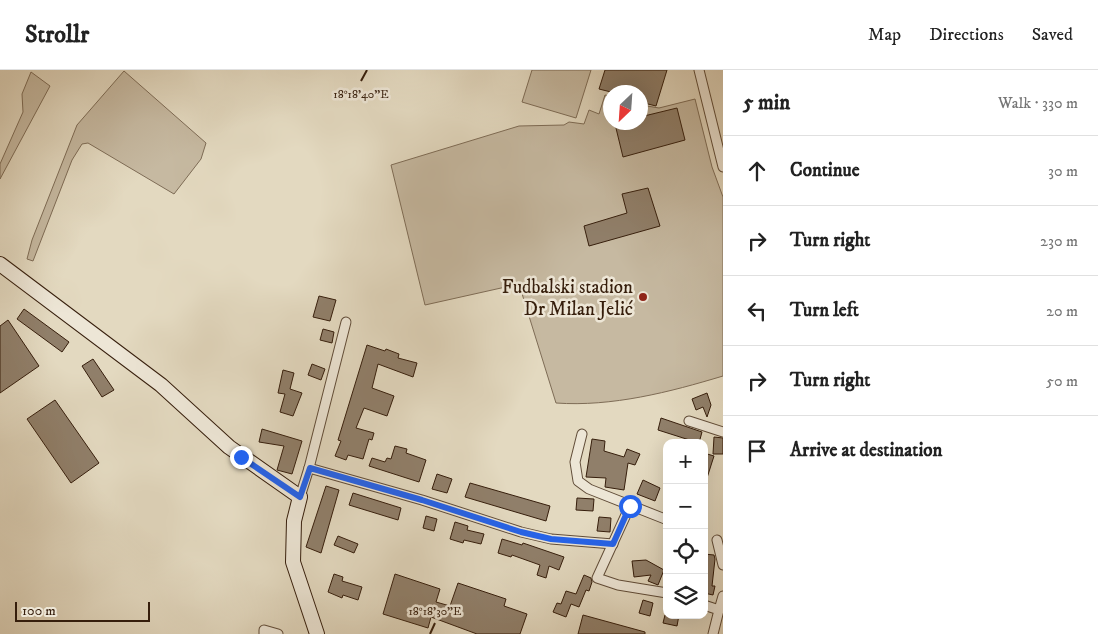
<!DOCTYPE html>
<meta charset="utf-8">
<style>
body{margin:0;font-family:"IM FELL DW Pica",serif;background:#f2f2f2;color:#222}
.controls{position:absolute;right:15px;bottom:15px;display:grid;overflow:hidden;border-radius:10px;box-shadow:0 5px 20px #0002}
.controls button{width:45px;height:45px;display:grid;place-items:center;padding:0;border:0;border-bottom:1px solid #e0e0e0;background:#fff;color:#222;font:25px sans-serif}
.compass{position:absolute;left:603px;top:15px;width:45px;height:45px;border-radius:50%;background:#fff;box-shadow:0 5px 20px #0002;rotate:205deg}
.scale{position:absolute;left:15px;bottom:12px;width:135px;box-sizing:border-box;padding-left:5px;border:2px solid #361e0c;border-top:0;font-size:14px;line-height:18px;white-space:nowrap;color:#361e0c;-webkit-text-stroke:4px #ede6d6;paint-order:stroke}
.stop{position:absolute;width:15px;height:15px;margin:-11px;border:4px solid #2563eb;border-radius:50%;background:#fff}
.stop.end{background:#2563eb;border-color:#fff;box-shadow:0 1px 5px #0008}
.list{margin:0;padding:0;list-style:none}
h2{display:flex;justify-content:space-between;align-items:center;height:65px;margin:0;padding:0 20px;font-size:21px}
h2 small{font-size:16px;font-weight:400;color:#767676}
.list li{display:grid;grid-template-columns:32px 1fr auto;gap:15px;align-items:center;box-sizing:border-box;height:70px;padding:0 20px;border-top:1px solid #e0e0e0}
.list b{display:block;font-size:19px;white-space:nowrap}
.list em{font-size:16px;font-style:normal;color:#767676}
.icon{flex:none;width:28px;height:28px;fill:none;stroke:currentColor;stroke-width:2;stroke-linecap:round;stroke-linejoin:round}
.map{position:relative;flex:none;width:723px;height:564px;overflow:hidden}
header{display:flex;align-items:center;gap:30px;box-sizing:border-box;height:70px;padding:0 25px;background:#fff;border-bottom:1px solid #e0e0e0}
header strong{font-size:24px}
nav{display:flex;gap:28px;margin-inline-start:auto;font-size:18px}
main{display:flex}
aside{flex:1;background:#fff}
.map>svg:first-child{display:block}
.green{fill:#c6b9a1;stroke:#7e6c56}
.building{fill:#907f6a;stroke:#361e0c}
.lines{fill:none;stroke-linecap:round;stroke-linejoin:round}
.street-casing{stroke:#614d39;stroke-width:11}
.secondary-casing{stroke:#361e0c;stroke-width:16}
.street{stroke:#ede6d6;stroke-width:9}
.secondary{stroke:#ede6d6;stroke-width:14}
.route{stroke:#2563eb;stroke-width:6}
.ticks{fill:none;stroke:#361e0c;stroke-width:2}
.poi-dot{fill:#8f2418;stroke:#ede6d6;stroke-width:2}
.labels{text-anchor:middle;stroke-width:5;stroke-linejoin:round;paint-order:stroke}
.poi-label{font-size:19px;fill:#361e0c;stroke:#ede6d6;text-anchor:end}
.ticks-label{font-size:12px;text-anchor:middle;fill:#361e0c;stroke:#ede6d6;stroke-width:5;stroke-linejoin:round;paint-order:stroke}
</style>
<header>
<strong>Strollr</strong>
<nav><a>Map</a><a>Directions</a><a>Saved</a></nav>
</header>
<main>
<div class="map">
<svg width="723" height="564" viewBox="0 0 723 564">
<rect width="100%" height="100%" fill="#e3d9c0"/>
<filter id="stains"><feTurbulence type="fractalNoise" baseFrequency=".004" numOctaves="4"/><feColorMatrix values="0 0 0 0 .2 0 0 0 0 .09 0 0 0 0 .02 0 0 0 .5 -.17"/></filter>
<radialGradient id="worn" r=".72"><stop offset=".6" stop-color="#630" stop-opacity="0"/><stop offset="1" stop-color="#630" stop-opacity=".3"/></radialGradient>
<g class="green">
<path d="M532,0H591L576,48L522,32Z"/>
<path d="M124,1L206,73L201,89L174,124L88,73L82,74L72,90L33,191L27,189L32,170L77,55Z"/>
<path d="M31,2L50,16L0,109V94L23,42L22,24Z"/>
<path d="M605,25L610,26V52H640L641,35L659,38L695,29L712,97L723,127V306C670,322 612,337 556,333L519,214L425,235L391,95L519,56L564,55L569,52L584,54L589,40L599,44Z"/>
</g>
<g class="building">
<path d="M605,0H667L656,36L640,32V22H611L599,19Z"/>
<path d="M677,38L685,70L623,87L615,54L640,52V47Z"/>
<path d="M648,118L660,156L589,176L584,156L627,143L622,124Z"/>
<path d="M319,226L336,230L330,251L313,247Z"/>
<path d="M24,239L69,272L62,282L17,249Z"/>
<path d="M8,250L39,296L0,323V256Z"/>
<path d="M323,259L334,262L332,273L320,270Z"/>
<path d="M367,275L385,281L386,279L399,284L398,288L417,293L413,307L378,294L372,318L394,326L387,346L364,338L356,358L374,363L372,370L369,369L363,389L348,385L346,390L335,386L341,371L338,370Z"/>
<path d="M93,289L114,320L102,327L82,296Z"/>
<path d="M312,294L325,299L321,310L308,305Z"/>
<path d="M283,300L294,303L290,319L302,323L293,346L280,342L285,324L278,323Z"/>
<path d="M707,323L711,335L707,347L703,337L696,340L692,329Z"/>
<path d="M55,330L99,393L71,413L27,349Z"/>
<path d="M661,348L702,362L699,373L658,360Z"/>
<path d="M262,359L302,371L292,404L277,400L284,376L259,372Z"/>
<path d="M714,367L723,368V384H713Z"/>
<path d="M592,369L605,371L604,381L624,387L627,379L640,384L635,395L628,393L624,420L605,417L606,408L586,407Z"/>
<path d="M395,376L407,379L406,383L426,390L419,412L369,396L372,388L385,392L387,388L391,389Z"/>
<path d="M704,383L714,386L706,411H704Z"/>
<path d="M437,404L452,409L447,423L432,419Z"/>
<path d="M643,410L660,418L655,431L637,424Z"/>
<path d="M470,413L550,436L546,451L465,427Z"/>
<path d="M326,416L339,420L321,483L306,477Z"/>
<path d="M353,423L401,438L398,450L349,435Z"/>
<path d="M577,428L594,429L593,441L576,440Z"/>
<path d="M426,446L437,449L434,461L423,458Z"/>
<path d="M599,447L611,448L610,462L597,461Z"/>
<path d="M455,452L468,456L467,460L484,464L481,474L464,470L463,473L450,469Z"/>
<path d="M338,466L358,474L354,483L334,475Z"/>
<path d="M502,469L522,475L523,473L564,487L559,500L549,496L546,508L537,505L540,495L512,485L511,487L498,483Z"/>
<path d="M704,484L714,485L715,489L712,516H715L713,525L704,523Z"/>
<path d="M646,490L664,500L658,515L648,511L651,505L634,507L632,491Z"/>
<path d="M334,504L343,507L342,511L362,517L358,530L343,525L342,528L328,522Z"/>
<path d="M395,504L440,519L436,532L450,536L458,513L506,529L504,536L527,544L520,564H477L431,547L428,558L383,544Z"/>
<path d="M584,505L591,508L592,512L589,521L586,520L579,537L571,534L566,547L553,542L557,533L561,534L566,521L576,524Z"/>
<path d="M643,530L653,533L650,546L639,543Z"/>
<path d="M583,545L645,562V564H578Z"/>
<path d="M665,545H679L677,556L663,553Z"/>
</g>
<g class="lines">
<defs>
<g id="street">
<path d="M699,0L723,97"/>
<path d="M689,351L723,362"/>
<path d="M582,364L575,392L578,411L589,419L665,449"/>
<path d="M309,398L422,430L521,462L551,469L613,474"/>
<path d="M300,427L309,398L346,252"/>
<path d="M630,436L597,508L618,515L667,523"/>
<path d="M717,470L723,495"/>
<path d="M704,535L719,540L713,564"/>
<path d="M719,540L723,526"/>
<path d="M264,564V560L278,564"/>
</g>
<path id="secondary" d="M0,194L161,315L229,377L300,427L294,451L293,492L317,564"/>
</defs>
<use href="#street" class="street-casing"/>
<use href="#secondary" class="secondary-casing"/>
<use href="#street" class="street"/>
<use href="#secondary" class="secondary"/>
</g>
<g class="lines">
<path class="route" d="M241,387L300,427L310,398L422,430L521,462L551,469L613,474L630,436"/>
</g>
<path class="ticks" d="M361,11L367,0M430,564L435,553"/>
<circle class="poi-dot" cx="643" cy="227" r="5"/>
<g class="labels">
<g class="poi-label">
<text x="633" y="223">Fudbalski stadion<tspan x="633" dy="22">Dr Milan Jelić</tspan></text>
</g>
</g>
<g class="ticks-label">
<text x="361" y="28">18°18'40"E</text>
<text x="435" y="545">18°18'30"E</text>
</g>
<rect width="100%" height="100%" filter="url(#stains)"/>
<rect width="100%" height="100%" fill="url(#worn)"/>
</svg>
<div class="controls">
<button>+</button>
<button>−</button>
<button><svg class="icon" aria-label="locate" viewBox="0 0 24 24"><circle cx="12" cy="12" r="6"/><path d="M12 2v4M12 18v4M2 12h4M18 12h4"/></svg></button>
<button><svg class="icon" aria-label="layers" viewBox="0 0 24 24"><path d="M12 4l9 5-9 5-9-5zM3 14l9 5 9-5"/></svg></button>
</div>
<svg class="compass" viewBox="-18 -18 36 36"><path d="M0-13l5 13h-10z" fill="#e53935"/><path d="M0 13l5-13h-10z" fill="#767676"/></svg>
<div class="scale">100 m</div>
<div class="stop" style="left:630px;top:436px"></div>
<div class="stop end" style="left:241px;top:387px"></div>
</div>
<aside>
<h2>5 min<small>Walk · 330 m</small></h2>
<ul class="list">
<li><svg class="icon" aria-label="ahead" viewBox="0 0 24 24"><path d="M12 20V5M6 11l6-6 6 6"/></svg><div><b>Continue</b></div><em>30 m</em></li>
<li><svg class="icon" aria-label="right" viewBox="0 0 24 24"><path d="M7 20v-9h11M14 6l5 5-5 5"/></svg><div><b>Turn right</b></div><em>230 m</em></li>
<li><svg class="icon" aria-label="left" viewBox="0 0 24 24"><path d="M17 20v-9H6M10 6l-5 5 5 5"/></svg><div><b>Turn left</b></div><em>20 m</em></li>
<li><svg class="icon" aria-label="right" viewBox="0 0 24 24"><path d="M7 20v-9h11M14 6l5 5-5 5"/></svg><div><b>Turn right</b></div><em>50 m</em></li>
<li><svg class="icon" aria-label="arrive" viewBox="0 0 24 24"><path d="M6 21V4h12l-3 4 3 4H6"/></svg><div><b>Arrive at destination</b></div></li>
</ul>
</aside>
</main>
